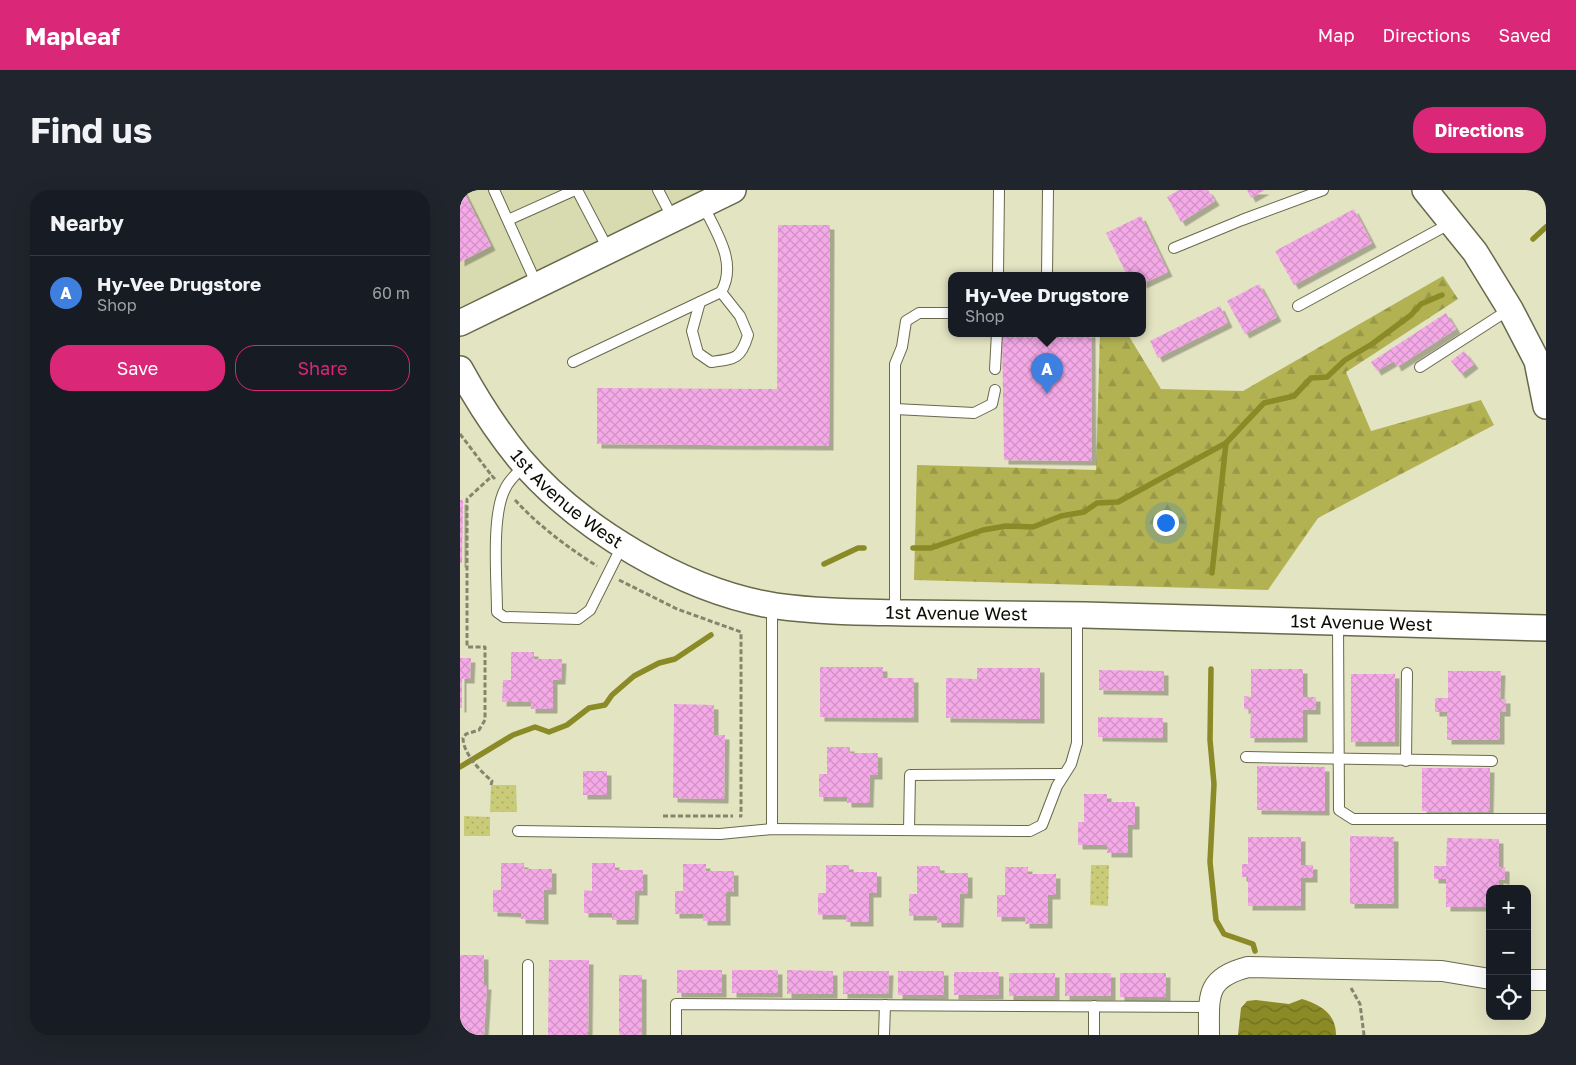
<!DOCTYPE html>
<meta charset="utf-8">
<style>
body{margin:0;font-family:"Golos Text",sans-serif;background:#20242c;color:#f1f3f6}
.controls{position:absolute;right:15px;bottom:15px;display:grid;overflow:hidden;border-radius:10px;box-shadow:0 5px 20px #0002}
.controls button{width:45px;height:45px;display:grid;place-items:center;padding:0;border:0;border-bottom:1px solid #363941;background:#171b24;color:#f1f3f6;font:25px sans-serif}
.you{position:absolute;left:705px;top:332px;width:18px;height:18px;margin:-12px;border:4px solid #fff;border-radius:50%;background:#1a73e8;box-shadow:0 0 0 8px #1a73e833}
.badge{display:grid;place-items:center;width:32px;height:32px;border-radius:50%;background:#db2777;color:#fff;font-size:16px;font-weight:700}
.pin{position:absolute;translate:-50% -41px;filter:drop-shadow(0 1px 2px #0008)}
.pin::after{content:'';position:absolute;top:26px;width:18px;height:15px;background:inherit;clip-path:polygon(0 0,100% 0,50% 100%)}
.popup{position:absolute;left:488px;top:82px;width:198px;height:65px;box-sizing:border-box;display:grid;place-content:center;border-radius:10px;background:#171b24;filter:drop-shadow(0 1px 4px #0005);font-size:16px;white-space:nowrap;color:#9ea1a6}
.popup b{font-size:19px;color:#f1f3f6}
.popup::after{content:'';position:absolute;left:50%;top:100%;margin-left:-10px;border:10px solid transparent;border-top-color:#171b24}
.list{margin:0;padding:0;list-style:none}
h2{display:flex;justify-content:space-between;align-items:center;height:65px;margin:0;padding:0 20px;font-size:21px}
h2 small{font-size:16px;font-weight:400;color:#9ea1a6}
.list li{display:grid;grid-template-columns:32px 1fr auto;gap:15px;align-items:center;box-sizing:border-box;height:75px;padding:0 20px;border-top:1px solid #363941}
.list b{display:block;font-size:19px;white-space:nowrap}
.list p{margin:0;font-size:16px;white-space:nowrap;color:#9ea1a6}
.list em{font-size:16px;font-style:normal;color:#9ea1a6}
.actions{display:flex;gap:10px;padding:15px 20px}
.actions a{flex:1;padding:11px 0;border:1px solid #db2777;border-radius:20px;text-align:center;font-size:18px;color:#db2777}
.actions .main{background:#db2777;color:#fff}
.icon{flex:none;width:28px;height:28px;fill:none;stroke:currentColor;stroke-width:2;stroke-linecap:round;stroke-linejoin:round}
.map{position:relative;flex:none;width:1086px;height:845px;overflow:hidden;border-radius:20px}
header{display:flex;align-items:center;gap:30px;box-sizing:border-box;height:70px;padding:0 25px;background:#db2777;color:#fff}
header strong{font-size:24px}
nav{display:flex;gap:28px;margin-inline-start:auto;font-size:18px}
.intro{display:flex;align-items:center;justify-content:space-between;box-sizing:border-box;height:120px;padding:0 30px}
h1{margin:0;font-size:35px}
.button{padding:12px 22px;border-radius:20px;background:#db2777;color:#fff;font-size:18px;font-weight:700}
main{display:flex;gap:30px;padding:0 30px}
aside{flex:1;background:#171b24;border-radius:20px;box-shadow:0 5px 20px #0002}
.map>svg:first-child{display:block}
.built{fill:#d8dab0}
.forest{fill:url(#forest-firs)}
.park{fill:url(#park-dots)}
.water{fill:url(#water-waves)}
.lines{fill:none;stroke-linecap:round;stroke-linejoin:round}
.stream{stroke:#8a8a26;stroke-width:5.5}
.building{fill:url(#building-cross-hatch);filter:url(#shadow)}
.service-casing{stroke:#68694b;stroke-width:12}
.minor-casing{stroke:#68694b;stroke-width:22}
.tertiary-casing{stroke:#68694b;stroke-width:28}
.path{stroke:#84856d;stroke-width:3;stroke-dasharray:5 2.5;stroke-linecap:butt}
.service{stroke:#fff;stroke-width:10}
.minor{stroke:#fff;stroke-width:20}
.tertiary{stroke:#fff;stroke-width:25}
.labels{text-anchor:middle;stroke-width:5;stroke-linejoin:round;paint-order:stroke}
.street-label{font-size:18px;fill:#0d0d03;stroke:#e3e4c2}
</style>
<header>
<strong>Mapleaf</strong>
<nav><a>Map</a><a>Directions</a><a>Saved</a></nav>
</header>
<div class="intro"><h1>Find us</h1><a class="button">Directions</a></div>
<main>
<aside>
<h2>Nearby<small></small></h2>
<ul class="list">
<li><span class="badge" style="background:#3f7fe0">A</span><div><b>Hy-Vee Drugstore</b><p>Shop</p></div><em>60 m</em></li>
</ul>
<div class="actions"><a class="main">Save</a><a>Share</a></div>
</aside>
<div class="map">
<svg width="1086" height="845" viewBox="0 0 1086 845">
<defs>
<pattern id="forest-firs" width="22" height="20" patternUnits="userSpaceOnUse" patternTransform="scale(1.25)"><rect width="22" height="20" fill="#b2b253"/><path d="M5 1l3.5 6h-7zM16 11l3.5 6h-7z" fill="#989847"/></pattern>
<pattern id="park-dots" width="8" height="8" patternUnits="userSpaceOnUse" patternTransform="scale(1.25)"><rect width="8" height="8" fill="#c9cb78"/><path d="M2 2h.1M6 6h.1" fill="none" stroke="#abad66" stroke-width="1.8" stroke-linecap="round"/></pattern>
<pattern id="water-waves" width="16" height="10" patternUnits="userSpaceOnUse" patternTransform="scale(1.25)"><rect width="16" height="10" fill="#8a8a26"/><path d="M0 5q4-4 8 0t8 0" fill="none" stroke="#6f6f1f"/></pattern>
<pattern id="building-cross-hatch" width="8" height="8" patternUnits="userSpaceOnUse" patternTransform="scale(1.25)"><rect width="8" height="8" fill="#f5aae8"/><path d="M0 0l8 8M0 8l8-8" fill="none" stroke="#d191c5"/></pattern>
<filter id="shadow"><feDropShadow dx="4.5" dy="4.5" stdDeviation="0" flood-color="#0004"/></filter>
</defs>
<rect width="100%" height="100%" fill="#e3e4c2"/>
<path class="built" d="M0,0H273L0,133Z"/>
<path class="forest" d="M983,86L998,109L886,182L911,241L1021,210L1034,235L858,328L808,400L454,390L457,275L636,280L640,143H667L701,199L783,201Z"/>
<g class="park">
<path d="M31,595H56L57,622H30Z"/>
<path d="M4,626L30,627V646H4Z"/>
<path d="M631,675H649L648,716L630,715Z"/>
</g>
<path class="water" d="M842,809C861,815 876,824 876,845H778L781,818L787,811L796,810L829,814Z"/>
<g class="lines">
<g class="stream">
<path d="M1073,49L1086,37"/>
<path d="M453,358H471L523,340L546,336L573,337L601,326L624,322L637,313L658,312L766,253L804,213L834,206L851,188L867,187L885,170L912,154L951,125L961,114L982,105"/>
<path d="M364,374L398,358H404"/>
<path d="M752,383L766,253"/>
<path d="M751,479L750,550L754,594L750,672L756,730L764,744L793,754L795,761"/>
<path d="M0,577L53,545L75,537L89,542L107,535L129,518L145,515L152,505L174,486L199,473L215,469L251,445"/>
</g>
</g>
<g class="building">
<path d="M0,0H3L31,56L0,72Z"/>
<path d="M719,0H748L755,11L721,32L707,7Z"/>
<path d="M787,0H805L791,8Z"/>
<path d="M894,19L912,53L834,95L815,61Z"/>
<path d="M681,26L708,82L682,94V85H667L646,43Z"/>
<path d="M318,35H370L369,256L137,254V198L317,199Z"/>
<path d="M799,94L817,127L785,144L767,111Z"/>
<path d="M760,116L768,133L698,168L690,151Z"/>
<path d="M986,123L996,139L937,177L934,171L917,181L911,172Z"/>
<path d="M542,143H631L632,271L544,270Z"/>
<path d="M1004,161L1014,174L1001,184L991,171Z"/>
<path d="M0,310H3L2,373H0Z"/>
<path d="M51,462H74V469H102L101,490H93V519H71V512H42L43,490H51Z"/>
<path d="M0,468H11L10,489H2V518H0Z"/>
<path d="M360,477H423V488H454V528L360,527Z"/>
<path d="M517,478H580V529L486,528V488L517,489Z"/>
<path d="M791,479H843V507H856V520H843V548H790L791,520L784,519V506L791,507Z"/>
<path d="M639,480L704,481V501L639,500Z"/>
<path d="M988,481H1041L1040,509H1046V522H1040V550H987V522H975V508H988Z"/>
<rect x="891" y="484" width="44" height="68"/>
<path d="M214,514L254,515V545H265L264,609L213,608Z"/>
<path d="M638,527L703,528V548L638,547Z"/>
<path d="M367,557H390V563H418V585H410L409,613H387V607H359V584H367Z"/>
<path d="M797,576L865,577V621L797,620Z"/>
<path d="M962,578H1030L1029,622L962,621Z"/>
<rect x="123" y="581" width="24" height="24"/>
<path d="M624,604H647V612H675V635H668V663H647V655H618V632H624Z"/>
<path d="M890,646L934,647V714H890Z"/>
<path d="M788,647H841V675H853V688H841V716H788V687H782V674H788Z"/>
<path d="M987,648L1039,649V677H1045V690L1039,689V699H1030V717H986V689H974V676H986Z"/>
<path d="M41,673H64V679H92V700H84V730L61,729V723L33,722V700H41Z"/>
<path d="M132,673H155V680H183V701H175L174,730H152V723H124V700L132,701Z"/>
<path d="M223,674H246V681H274V702H266V731H243V724H215V701H223Z"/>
<path d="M366,675H389V682H417V703H409V732H386V725H358V703H366Z"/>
<path d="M457,676H480V683H508V704H500L499,733H477V726H449V704H457Z"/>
<path d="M545,677H568V684H596V705H588V734H565V727H537V705H545Z"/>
<path d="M0,765H24V795H27L24,845H0Z"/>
<path d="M89,770H129L128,845H88Z"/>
<rect x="217" y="780" width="45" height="23"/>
<rect x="272" y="780" width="46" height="23"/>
<path d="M327,780L373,781V804H327Z"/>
<path d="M383,781H429L428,804H383Z"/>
<rect x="438" y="781" width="46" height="24"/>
<rect x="494" y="782" width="45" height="23"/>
<rect x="549" y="783" width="46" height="23"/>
<rect x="605" y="783" width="46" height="23"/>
<rect x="660" y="783" width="46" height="24"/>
<rect x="159" y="785" width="23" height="60"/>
</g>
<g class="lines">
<defs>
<g id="service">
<path d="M34,0L77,95"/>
<path d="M117,0L149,61"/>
<path d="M198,0L213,29"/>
<path d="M48,30L115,0"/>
<path d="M714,58L782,30L863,0"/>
<path d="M538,85L539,0"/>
<path d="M587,85L588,0"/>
<path d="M240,112L232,141L238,163L251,172C275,169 281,169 288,145L280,126L261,102"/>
<path d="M838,116L991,33"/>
<path d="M113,172L261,102C278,73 256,42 243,15"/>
<path d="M960,177L1050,119"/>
<path d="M535,179L537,143"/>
<path d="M435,219L514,223L532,214L535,200"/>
<path d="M65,275C58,282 49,290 45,299C31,326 37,390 37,422L44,427L118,429L130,420L162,356"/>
<path d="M312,416V639"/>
<path d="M435,423V174L442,157L446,131L459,123H492"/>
<path d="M878,433L879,620L893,629H1086"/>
<path d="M786,567L1032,571"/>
<path d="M946,571L947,483"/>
<path d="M449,640L450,585L604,584"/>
<path d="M58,641L260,644L312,639L570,641L582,635L597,596L611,574L617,553V425"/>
<path d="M68,775V845"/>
<path d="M216,845V814L749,817"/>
<path d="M424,845L425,815"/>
<path d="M634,845V816"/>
</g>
<g id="minor">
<path d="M1067,790H1086"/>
<path d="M749,845C749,806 745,788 788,777L982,781L1030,789"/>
</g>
<g id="tertiary">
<path d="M965,0L1015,62L1050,119L1077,171L1086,216"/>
<path d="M0,133L273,0"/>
<path id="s1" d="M0,179C17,210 36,240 59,268C118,338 225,402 316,416C360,422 402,422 446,423C505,424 565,424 624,425C778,430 932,434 1086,438"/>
</g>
</defs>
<use href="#service" class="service-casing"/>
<use href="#minor" class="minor-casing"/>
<use href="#tertiary" class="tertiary-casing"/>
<g class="path">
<path d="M0,244L32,286"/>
<path d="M55,310C79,336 107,357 137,376"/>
<path d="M159,390L217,419L281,442V626H279"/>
<path d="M31,595L32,591C20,581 3,563 3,548L6,544L19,540L25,530V457H7V309L32,286L35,289"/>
<path d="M203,626H273"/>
<path d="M891,798L900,814L904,845"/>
</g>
<use href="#service" class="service"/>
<use href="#minor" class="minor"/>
<use href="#tertiary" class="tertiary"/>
</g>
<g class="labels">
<g class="street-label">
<text dy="6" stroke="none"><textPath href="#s1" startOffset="170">1st Avenue West</textPath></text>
<text dy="6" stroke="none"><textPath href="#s1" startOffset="590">1st Avenue West</textPath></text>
<text dy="6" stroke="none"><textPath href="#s1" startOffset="995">1st Avenue West</textPath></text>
</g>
</g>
</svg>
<div class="controls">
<button>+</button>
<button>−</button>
<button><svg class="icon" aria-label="locate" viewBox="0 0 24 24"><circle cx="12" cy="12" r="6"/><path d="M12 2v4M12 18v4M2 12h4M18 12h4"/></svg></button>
</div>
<div class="you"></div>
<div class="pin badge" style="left:587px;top:204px;background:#3f7fe0">A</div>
<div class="popup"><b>Hy-Vee Drugstore</b>Shop</div>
</div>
</main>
